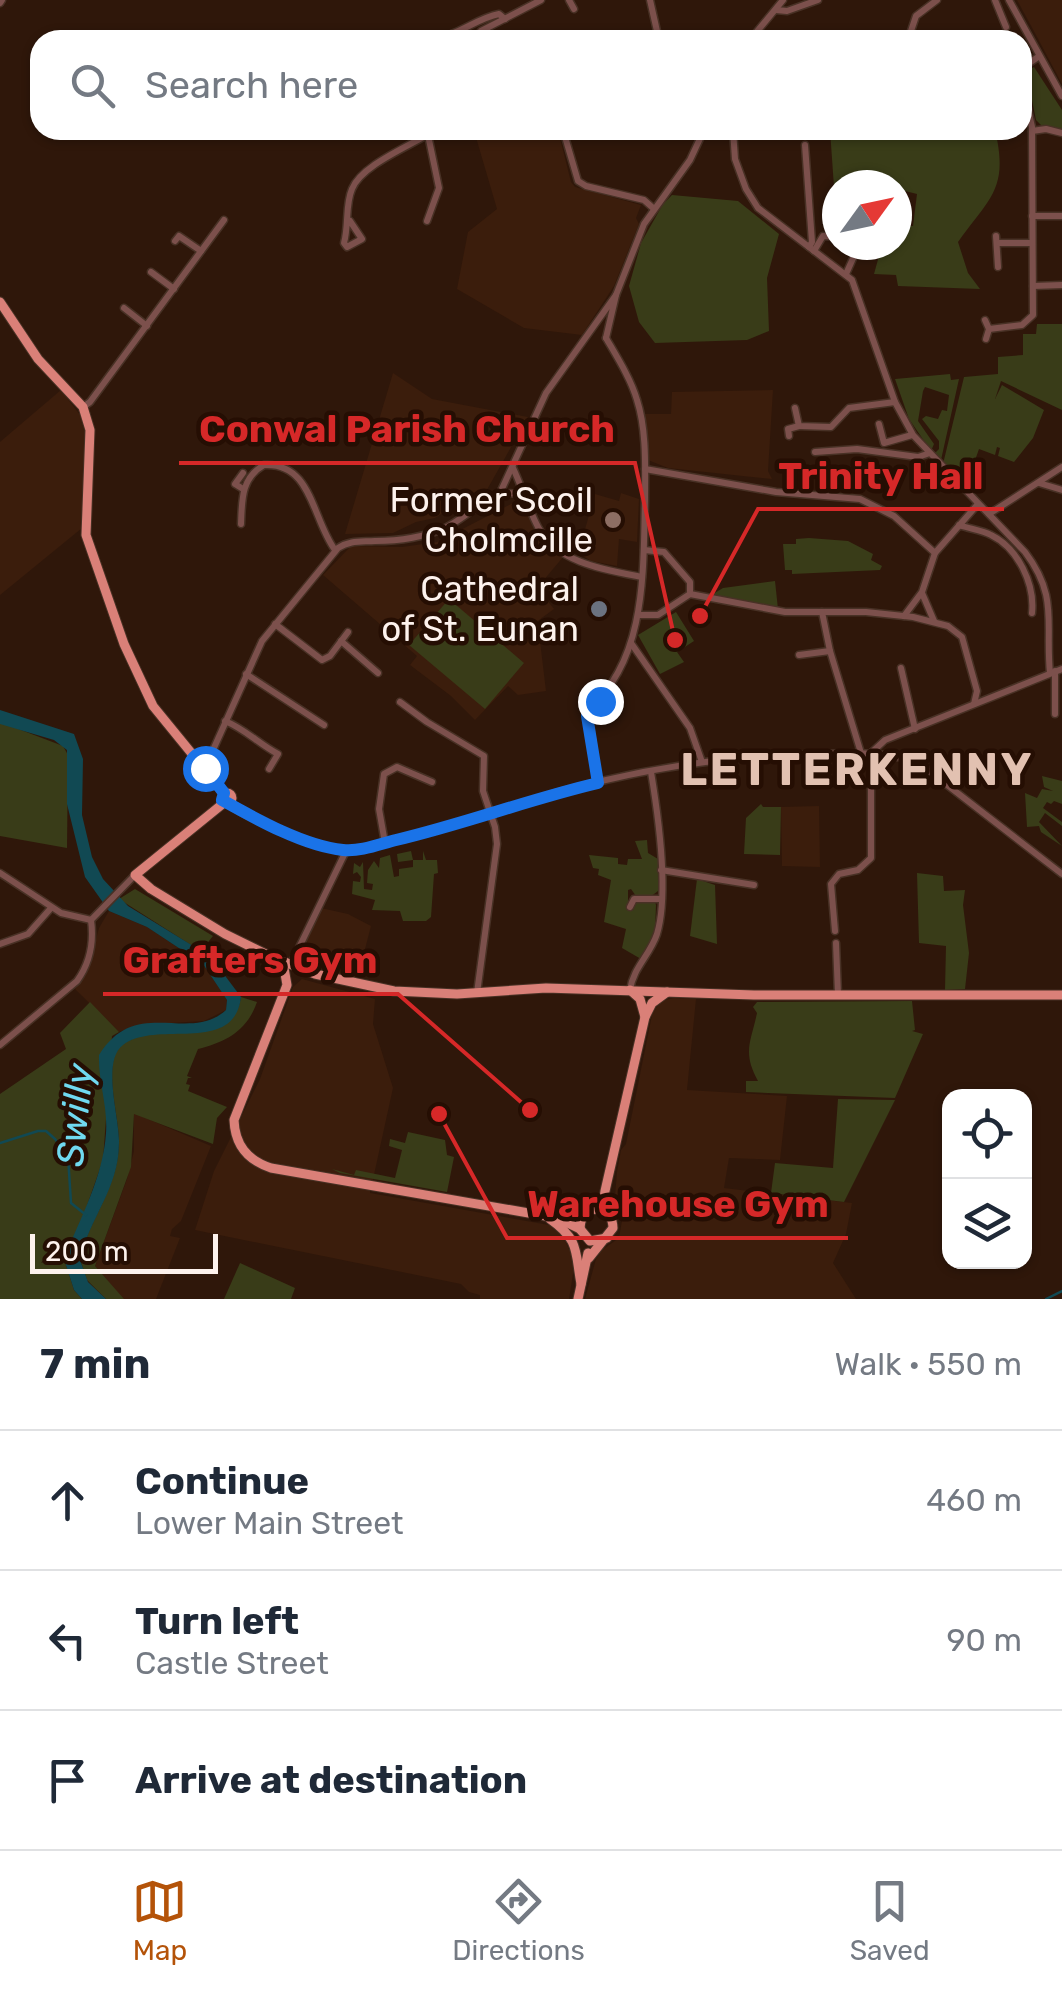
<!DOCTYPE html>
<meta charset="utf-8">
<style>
body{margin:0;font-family:Rubik,sans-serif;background:#f6f6f7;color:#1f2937}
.controls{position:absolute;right:30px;bottom:30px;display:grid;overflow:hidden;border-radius:20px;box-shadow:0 2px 8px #0004}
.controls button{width:90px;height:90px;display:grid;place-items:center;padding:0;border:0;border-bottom:2px solid #e0e1e3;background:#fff;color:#1f2937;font:50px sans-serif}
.compass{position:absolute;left:822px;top:170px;width:90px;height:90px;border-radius:50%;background:#fff;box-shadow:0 2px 8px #0004;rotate:57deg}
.scale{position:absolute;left:30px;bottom:25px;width:188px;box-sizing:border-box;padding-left:10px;border:5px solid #fdf2ed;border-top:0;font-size:28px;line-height:35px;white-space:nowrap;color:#fdf2ed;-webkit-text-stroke:8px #250e03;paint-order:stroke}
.stop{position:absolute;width:30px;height:30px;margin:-22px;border:8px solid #1a73e8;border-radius:50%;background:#fff}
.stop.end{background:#1a73e8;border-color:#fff;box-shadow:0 2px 10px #0008}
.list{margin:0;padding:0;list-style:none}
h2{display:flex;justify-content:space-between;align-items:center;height:130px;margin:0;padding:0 40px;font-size:42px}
h2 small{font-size:32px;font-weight:400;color:#747a83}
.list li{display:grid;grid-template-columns:65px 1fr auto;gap:30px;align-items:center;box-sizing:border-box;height:140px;padding:0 40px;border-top:2px solid #e0e1e3}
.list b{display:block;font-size:38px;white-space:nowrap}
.list p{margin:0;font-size:32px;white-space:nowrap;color:#747a83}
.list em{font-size:32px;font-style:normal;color:#747a83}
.icon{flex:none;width:55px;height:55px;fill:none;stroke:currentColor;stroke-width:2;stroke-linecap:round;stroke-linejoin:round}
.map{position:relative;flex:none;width:1062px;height:1299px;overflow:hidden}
.search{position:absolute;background:#fff;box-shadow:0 2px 8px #0004;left:30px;right:30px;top:30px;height:110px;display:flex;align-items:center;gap:25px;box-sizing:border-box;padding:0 35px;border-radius:30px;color:#747a83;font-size:38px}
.sheet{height:550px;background:#fff}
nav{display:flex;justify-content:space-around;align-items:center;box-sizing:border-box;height:140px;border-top:2px solid #e0e1e3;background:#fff;font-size:28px;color:#747a83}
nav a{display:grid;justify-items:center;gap:5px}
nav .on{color:#b45309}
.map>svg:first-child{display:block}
.built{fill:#3b1d0c}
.green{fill:#393c18}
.water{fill:#114953}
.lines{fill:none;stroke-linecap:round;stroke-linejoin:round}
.stream{stroke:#114953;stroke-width:2.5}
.minor-casing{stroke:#483125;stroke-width:9}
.major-casing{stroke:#483125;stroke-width:11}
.minor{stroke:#7c504c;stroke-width:6}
.major{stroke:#da8078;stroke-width:9}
.route{stroke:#1a73e8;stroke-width:12}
.education-dot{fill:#8d6e63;stroke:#250e03;stroke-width:4}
.worship-dot{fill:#6b7280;stroke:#250e03;stroke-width:4}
.labels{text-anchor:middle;stroke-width:9;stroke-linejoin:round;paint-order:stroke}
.poi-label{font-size:35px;fill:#fdf2ed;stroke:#250e03;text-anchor:end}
.water-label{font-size:38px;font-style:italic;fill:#70d9f0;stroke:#250e03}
.district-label{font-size:45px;font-weight:bold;letter-spacing:2.5px;fill:#e2c1b1;stroke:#250e03}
.leader{fill:none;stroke:#d62828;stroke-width:4}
.callout-dot{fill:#d62828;stroke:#250e03;stroke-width:4}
.callout-label{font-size:38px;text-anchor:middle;font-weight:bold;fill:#d62828;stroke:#250e03;stroke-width:9;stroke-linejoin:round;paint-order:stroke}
</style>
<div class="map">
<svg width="1062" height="1299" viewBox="0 0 1062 1299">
<rect width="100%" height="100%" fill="#2f170a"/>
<g class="built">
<path d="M1017,0H1062V84L1036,35Z"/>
<path d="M496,130H558L571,182L575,187L641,205L636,218L639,224L614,286L582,335L524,328L457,289L468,232L497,209L475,134Z"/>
<path d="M393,373L432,399L528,417L484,495L475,492L435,518L416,522L393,533L345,534Z"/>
<path d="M61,390L80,415L85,431L82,528L0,595V442Z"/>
<path d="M773,390L768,471L772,479L668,468L648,460L645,414H671L672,392Z"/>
<path d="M621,493L639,499L637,542L619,539L617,566L591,561L583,556L580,547L595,494L619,501Z"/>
<path d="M517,501L523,503L548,546L564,556L537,588L554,609L528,628L523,638L540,641L546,691L518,695L508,686L475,720L451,696L410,665L417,656L323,575L351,546L402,547L437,542Z"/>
<path d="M819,806L820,867L782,866L781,807Z"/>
<path d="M321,908L348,914L371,926L357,980L299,962L297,958Z"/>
<path d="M109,911L147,927L203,964L227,1000L226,1010L204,1021L138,1025L119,1032L75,989L88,969L99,928Z"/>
<path d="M302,979L375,999L373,1024L393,1088L370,1193L549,1225L560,1231L575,1261L569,1299H480V1295L469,1292L461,1284L195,1230L214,1171L260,1079L293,987Z"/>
<path d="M674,998L696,999L687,1090L787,1096L780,1160L729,1158L724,1188L852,1203L846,1234L833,1263L856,1299H585L596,1259L602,1250L619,1238L623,1215L615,1196L617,1172L621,1150L626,1144L652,1015L660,1001Z"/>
<path d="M134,1113L211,1146L181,1221L172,1229L170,1236L180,1238L156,1299H123L95,1266L127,1179L134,1151Z"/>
</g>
<g class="green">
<path d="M1034,67L1062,110V130L1042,126L1036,120L1026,71Z"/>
<path d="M830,130H865L868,140L920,130H995C1009,189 990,197 958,242L968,273L980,289L898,286L896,275L874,274L882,245H897V225L913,226L917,194L897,189V185L864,183L834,187Z"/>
<path d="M672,195L738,201L779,234L767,278L769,331L747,340L655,343L639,322L629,286L641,243L663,204Z"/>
<path d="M1037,324H1062V410L1001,381L995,399L1002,385L1044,410L1033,438L1014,462L998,456L1000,448L997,447L995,455L979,449L966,486L943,464L964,377L998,374V357L1023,355V334H1036Z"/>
<path d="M950,374L951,380L959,379L941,460L935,453L939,449V441L922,419L926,416L938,419L942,410L947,411L949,395L925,387L923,391L918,421L934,444L931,451L909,419L895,379Z"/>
<path d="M809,538L848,541L873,554L871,560L882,566L880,570L792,574V570H785L783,544H796V539Z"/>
<path d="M775,581L778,609L713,598V594L723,588Z"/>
<path d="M449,599L524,663L485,709L409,645Z"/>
<path d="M676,612L694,641L677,652L684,662L660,674L638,635Z"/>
<path d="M0,722L63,746L68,755L67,848L0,836Z"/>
<path d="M1042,776L1062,781V804L1054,801L1051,804L1047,802L1043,808L1062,822V826L1045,813L1039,822L1062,846L1041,832L1039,826L1027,827L1025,793L1037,798L1042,789L1053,791L1044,787Z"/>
<path d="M761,804L763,807H781L780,855L744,854L746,818Z"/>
<path d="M647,840L648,853L658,859V891L650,897L636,896L631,889L628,890V909L633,910L637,901L655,902L656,905L655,933L641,959L622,948L626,929L604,922L611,880L598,875L599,869L593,868L589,855L618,858V864L627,865L628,859H642L635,841Z"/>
<path d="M411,851L413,860H423V851L426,860H437L438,873L434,874L431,917L426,921H403L400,911L372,910L375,900L352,894L353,881L360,882L361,877L357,872L353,874L354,863L360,867L363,862L364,889L372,890L373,884L367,883L368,870L374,861L379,868L380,858L390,855L394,877L399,876V869L413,867V860L398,862L397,854Z"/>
<path d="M917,873L943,876L944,891L965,890L963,905L969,953L965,989L945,990L946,946L919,943Z"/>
<path d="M697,879L715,885L717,944L690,936Z"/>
<path d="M135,889L213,936L204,947L218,959L216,961L119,899Z"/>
<path d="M241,997L257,1002C247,1031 226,1042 198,1049L187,1076L192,1078H188L186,1084L190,1085L188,1091L227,1107L217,1118L213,1144L134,1114L131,1167L95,1266L124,1299H106L87,1280L80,1259C89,1218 118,1189 119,1143C120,1119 101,1061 122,1045C158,1017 231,1056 241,997Z"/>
<path d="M912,1001L915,1030L912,1031L923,1034L895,1098L746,1092V1081H758C742,1052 751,1042 757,1013L753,1007L757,1002Z"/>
<path d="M90,1002L119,1032L112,1036L103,1160L84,1214L64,1259L74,1290L82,1299H0V1094L66,1049L60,1033Z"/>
<path d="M838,1099L895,1100L844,1202L771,1193L775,1163L833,1168Z"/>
<path d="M408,1132L445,1140L447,1155L454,1157L447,1192L340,1173L332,1169L354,1175L356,1170L395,1178L402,1150L389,1146L390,1139L405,1143Z"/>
<path d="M240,1263L295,1288L291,1299H224Z"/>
</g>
<path class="water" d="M0,710L74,734L83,759L82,815L92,857L103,879L128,906L211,957L241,997C234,1056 157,1019 123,1045C101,1061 120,1119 119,1143C119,1189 89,1218 80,1260L88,1282L106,1299H82L74,1290L64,1259C80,1218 103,1178 106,1133C108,1107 98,1081 99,1055C136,995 189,1044 226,1010L227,1000L203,964L147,927L109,911L85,877L67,804V750L54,740L0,724Z"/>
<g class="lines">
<g class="stream">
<path d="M0,1143L38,1131H46L55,1139L68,1156L71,1203L86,1215"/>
<path d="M1046,1299L1062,1291"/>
</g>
<defs>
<g id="minor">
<path d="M569,0L574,9"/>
<path d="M650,0L659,40"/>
<path d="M995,0L1006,27"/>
<path d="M1009,0L1062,96"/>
<path d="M0,3L2,0"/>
<path d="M776,10L787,11L818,0"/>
<path d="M435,39C459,35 477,18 499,14L505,19"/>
<path d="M475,40L481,31L541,0"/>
<path d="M750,40L783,0"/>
<path d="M908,40L916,16L937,0"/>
<path d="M1022,68L1038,57"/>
<path d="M563,130L578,181L586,186L644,200L653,208"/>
<path d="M733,130L735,159L746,189L758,208L852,280L895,402L913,435L1025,552C1059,597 1045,623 1050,673"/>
<path d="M1032,131L1046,129L1062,133"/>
<path d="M805,145L812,242L809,247"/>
<path d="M1032,216H1062"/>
<path d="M350,221L362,239L347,247L344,243C349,225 345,205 352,189C362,164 413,145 435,130"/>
<path d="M427,221L439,188L428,135"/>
<path d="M996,236L998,267"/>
<path d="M175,241L179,236L201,251"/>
<path d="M999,243H1032"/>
<path d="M814,251L823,236L837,237"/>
<path d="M151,272L174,289"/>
<path d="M846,274L859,245"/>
<path d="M1033,286L1062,285"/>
<path d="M616,295L644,224L690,160L704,130"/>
<path d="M124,308L147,326"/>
<path d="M985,320L989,329L986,339"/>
<path d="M989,329L1022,325L1033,315L1032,127L1022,82"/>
<path d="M83,407L90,402L224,220"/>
<path d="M795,408L799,426L831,427L849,408L895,402"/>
<path d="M879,424L884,443L912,435"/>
<path d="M789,436L788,429L799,426"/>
<path d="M815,452L857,449L918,457L927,454"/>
<path d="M513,468C522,487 528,508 538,527C557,563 605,570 642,577"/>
<path d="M645,469L776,492L860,499L894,516L935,553"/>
<path d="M243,473L235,484L243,489"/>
<path d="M1039,483L1062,490"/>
<path d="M500,493L546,393L616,295L606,338"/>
<path d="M989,514L1062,467"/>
<path d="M241,524C242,500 241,478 264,465C312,462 312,519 335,550"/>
<path d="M959,525C970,529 982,530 991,535C1018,548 1035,584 1032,613"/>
<path d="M644,550L664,552L690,582V594"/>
<path d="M922,593L934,621"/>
<path d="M690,594L785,612H866L913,617L948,626L962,637L977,691L974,704"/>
<path d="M822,612L830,651L861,753"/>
<path d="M638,615H658L690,594"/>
<path d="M904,616L922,592L935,553L978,504"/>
<path d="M275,624L322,660L330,656L348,632"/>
<path d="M341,641L378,673"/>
<path d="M631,643L690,728L702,762"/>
<path d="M799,655L830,651"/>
<path d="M901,668L915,729"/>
<path d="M246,674L324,725"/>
<path d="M400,702L427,722L484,756L483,791L495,827L497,844L477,993"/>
<path d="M1055,714V671"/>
<path d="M225,721C245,729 259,744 278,754L269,769"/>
<path d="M871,753L885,740L1062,669"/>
<path d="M209,773L213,750L262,641L338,548C350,540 361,542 375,541C398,541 424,537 445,528C469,517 501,479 527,499"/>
<path d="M598,783L588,710C647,659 643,572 645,500C645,469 647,431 637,400C631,379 617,357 606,338"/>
<path d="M227,803C247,819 321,850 347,851C361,851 378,845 391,841C436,831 479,817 523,803C619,772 721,755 822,754C855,753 889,751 920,764L1062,874"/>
<path d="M385,843L379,809L384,774L397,767L432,782"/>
<path d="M661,870L754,885"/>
<path d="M0,873L61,913L91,920"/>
<path d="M630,907L634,899H660"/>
<path d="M91,920L135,875"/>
<path d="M835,931L831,884L839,874L858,870L871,858V753"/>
<path d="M836,943L838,995"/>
<path d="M0,944L28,934L51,908"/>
<path d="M291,964L346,851"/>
<path d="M630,990C633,968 650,955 657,934C669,894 658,814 651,772"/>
<path d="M0,1045L77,981C90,963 94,942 91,920"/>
</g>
<g id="major">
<path d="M0,302L38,359L83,407L90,430L86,535L124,644L153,706L224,793"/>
<circle cx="227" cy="798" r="5"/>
<path d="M225,802L135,875L151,889L225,934L272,957L315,974L394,991L457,994L546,988L754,995H1062"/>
<path d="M274,959L284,968L287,985L234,1120C235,1145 247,1160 271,1168L557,1218L580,1229L590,1241L607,1238"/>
<path d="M630,990L640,999L645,1017"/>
<path d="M550,1219C580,1240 575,1252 581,1284"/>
<path d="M580,1229C580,1212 594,1204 608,1213"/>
<path d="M589,1258L613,1228C613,1214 602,1207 605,1191L645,1017L652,1003L667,992"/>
<path d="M578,1299L588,1253"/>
</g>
</defs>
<use href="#minor" class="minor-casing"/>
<use href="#major" class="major-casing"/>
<use href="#minor" class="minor"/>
<use href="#major" class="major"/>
</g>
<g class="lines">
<path class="route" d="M205,768L224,793L222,800C256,819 304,846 343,850C360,852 380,844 396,840C464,824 530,799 598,783L587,716L590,707L600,701"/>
</g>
<circle class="education-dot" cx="613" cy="520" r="10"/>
<circle class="worship-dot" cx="599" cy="609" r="10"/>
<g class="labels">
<g class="poi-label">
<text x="593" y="512">Former Scoil<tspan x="593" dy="40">Cholmcille</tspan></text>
<text x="579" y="601">Cathedral<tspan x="579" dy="40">of St. Eunan</tspan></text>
</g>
<g class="water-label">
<text transform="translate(75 1115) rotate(-84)" y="13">Swilly</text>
</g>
<g class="district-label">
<text x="857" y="785">LETTERKENNY</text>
</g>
</g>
<path class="leader" d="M675 640L635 463H179M700 616L758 509H1004M530 1110L398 994H103M439 1114L507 1238H848"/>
<g class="callout-dot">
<circle cx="675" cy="640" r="10"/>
<circle cx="700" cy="616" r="10"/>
<circle cx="530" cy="1110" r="10"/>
<circle cx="439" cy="1114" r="10"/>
</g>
<g class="callout-label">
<text x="407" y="442">Conwal Parish Church</text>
<text x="881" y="489">Trinity Hall</text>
<text x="250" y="973">Grafters Gym</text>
<text x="678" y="1217">Warehouse Gym</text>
</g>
</svg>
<div class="controls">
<button><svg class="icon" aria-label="locate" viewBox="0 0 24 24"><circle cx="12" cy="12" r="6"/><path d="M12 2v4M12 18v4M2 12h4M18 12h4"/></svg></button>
<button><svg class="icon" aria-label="layers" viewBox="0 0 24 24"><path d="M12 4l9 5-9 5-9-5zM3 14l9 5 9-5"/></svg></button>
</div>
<svg class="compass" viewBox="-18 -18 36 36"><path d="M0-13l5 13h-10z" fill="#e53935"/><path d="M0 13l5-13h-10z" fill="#747a83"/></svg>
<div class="scale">200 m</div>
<div class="stop" style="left:205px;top:768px"></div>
<div class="stop end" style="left:600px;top:701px"></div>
<div class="search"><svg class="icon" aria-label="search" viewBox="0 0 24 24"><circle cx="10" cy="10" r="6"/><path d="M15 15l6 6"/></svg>Search here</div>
</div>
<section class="sheet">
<h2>7 min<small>Walk · 550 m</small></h2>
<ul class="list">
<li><svg class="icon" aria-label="ahead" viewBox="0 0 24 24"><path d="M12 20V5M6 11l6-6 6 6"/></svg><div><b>Continue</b><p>Lower Main Street</p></div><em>460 m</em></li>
<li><svg class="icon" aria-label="left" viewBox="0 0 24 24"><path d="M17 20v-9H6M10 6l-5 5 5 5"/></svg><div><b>Turn left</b><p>Castle Street</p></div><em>90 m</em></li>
<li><svg class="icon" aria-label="arrive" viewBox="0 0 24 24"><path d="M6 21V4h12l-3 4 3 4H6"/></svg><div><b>Arrive at destination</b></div></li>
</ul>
</section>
<nav>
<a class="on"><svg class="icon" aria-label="map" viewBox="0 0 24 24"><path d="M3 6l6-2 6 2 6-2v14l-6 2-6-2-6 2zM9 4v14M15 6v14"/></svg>Map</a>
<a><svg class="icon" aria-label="directions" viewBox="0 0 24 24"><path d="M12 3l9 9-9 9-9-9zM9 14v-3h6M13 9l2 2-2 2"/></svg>Directions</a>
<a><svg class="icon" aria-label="saved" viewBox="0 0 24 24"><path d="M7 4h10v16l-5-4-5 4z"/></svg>Saved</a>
</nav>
